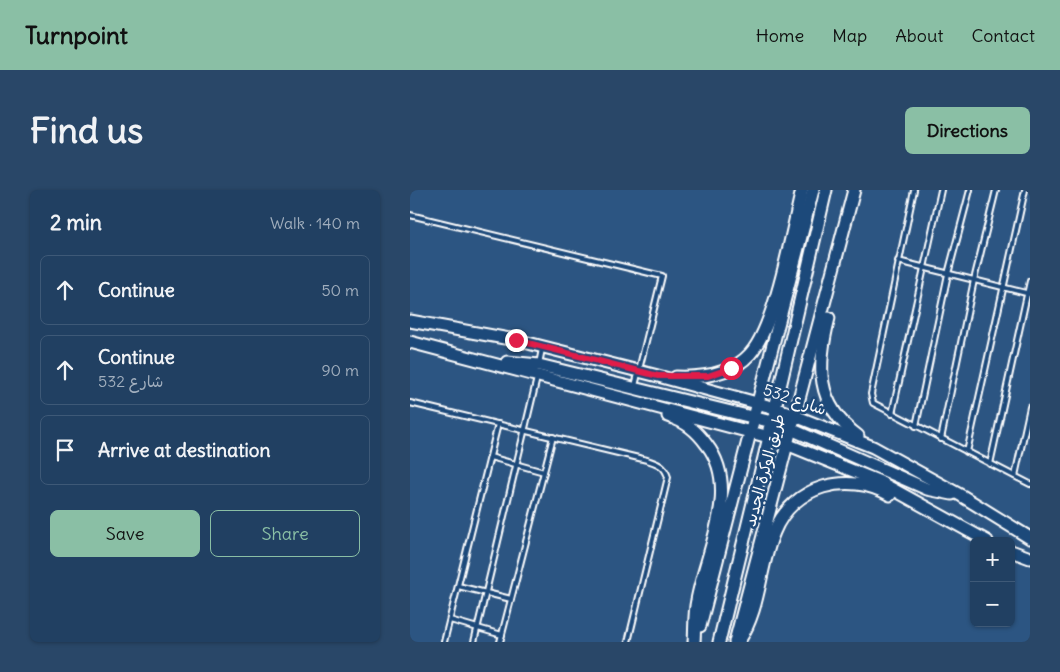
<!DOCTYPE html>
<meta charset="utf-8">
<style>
body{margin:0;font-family:Delius,"Playpen Sans Arabic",sans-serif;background:#294768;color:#f1f3f6}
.controls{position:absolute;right:15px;bottom:15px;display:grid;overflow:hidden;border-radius:8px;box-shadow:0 1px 4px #0004}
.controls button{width:45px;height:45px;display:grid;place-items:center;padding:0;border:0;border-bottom:1px solid #3e5977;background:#214062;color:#f1f3f6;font:25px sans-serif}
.stop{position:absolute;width:15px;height:15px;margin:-11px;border:4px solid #e11d48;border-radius:50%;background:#fff}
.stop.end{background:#e11d48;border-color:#fff;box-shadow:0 1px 5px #0008}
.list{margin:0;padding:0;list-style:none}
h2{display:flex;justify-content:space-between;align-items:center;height:65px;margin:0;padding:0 20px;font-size:21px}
h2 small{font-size:16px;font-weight:400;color:#a2afbe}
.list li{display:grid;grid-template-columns:32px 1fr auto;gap:15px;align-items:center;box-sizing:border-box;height:70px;margin:0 10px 10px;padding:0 10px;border:1px solid #3e5977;border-radius:8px}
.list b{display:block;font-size:19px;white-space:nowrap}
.list p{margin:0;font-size:16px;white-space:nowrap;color:#a2afbe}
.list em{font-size:16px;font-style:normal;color:#a2afbe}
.actions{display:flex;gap:10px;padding:15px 20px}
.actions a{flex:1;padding:11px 0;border:1px solid #8abfa5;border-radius:8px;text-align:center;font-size:18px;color:#8abfa5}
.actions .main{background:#8abfa5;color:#111}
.icon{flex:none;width:28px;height:28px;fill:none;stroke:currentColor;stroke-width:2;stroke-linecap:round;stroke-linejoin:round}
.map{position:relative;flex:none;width:620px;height:452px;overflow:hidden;border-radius:8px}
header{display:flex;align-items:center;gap:30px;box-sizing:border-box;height:70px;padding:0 25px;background:#8abfa5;color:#111}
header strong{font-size:24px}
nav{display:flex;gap:28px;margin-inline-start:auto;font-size:18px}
.intro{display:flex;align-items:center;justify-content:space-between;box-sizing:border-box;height:120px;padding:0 30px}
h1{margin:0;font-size:35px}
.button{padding:12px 22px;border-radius:8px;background:#8abfa5;color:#111;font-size:18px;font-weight:700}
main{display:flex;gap:30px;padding:0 30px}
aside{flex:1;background:#214062;border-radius:8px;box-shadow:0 1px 4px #0004}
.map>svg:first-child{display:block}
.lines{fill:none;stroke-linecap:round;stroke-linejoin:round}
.lane-casing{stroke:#fff;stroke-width:8}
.secondary-casing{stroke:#fff;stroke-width:15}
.lane{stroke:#1f4a7a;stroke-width:4}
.secondary{stroke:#1f4a7a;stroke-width:11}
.route{stroke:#e11d48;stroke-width:6}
.labels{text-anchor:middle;stroke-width:5;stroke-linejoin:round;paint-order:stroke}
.street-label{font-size:16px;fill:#fff;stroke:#1f4a7a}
</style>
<header>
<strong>Turnpoint</strong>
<nav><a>Home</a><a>Map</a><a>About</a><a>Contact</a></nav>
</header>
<div class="intro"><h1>Find us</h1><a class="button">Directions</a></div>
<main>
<aside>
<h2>2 min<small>Walk · 140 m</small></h2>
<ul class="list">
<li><svg class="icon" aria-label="ahead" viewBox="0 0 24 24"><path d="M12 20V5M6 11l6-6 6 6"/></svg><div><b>Continue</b></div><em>50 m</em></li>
<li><svg class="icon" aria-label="ahead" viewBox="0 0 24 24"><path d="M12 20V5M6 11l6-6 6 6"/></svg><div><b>Continue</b><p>شارع 532</p></div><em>90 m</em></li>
<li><svg class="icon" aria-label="arrive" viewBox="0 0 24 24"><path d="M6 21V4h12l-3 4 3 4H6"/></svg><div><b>Arrive at destination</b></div></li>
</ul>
<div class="actions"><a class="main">Save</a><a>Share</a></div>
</aside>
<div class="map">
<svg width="620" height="452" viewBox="0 0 620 452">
<rect width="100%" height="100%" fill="#2c5582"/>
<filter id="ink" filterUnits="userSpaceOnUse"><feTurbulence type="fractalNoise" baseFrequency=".02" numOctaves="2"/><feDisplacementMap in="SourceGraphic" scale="10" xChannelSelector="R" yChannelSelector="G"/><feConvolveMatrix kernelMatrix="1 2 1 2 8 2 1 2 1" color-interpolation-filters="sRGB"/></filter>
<g filter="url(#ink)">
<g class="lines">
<defs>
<g id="lane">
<path d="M504,0L461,204L463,213L620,294"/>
<path d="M0,25L252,86L225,196"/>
<path d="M488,71L620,104"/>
<path d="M129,174L132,159"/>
<path d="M0,213L237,270C248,274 254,275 258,287L218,452"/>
<path d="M482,224L531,0"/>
<path d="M506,236L538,84L560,0"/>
<path d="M531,249L564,90L586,0"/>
<path d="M557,262L615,0"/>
<path d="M80,267L134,282"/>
<path d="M580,274L620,91"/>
<path d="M605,286L620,217"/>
<path d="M48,396L101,409"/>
<path d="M40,430L92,445"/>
<path d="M34,452L88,234"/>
<path d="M64,452L127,188"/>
<path d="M90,452L143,247"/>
</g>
<g id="secondary">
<path d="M419,128C407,175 405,214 448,246"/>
<path d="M0,131L106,150L248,186L365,218L463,257L552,306L620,348"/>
<path d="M0,152L359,247L468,291L577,351"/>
<path d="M97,172L129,175L358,231L376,229L385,225"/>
<path d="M266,187C292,188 322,184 340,164C366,135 382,40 392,0"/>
<path d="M258,226C276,232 286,240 297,255C331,299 296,361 287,410C284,423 285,438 284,452"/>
<path d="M374,236L517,299L542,304"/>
<path d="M378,254L367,235L365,218L416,0"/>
<path d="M601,361L620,368"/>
<path d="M290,436L403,0"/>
<path d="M329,451C351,418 349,377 364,342C383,295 438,281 480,305"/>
<path d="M309,452L359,247V239"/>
<path d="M325,452L444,0"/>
</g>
</defs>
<use href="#lane" class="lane-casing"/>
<use href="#secondary" class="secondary-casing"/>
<use href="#lane" class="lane"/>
<use href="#secondary" class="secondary"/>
</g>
</g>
<g class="lines" filter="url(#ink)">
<path class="route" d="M106,150L248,186H298L321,178"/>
</g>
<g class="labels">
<g class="street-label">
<text transform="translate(385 209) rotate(19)" y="6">شارع 532</text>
<text transform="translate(354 280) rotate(-75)" y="6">طريق الوكرة الجديد</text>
</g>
</g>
</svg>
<div class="controls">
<button>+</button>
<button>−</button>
</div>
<div class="stop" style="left:321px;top:178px"></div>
<div class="stop end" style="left:106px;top:150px"></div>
</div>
</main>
